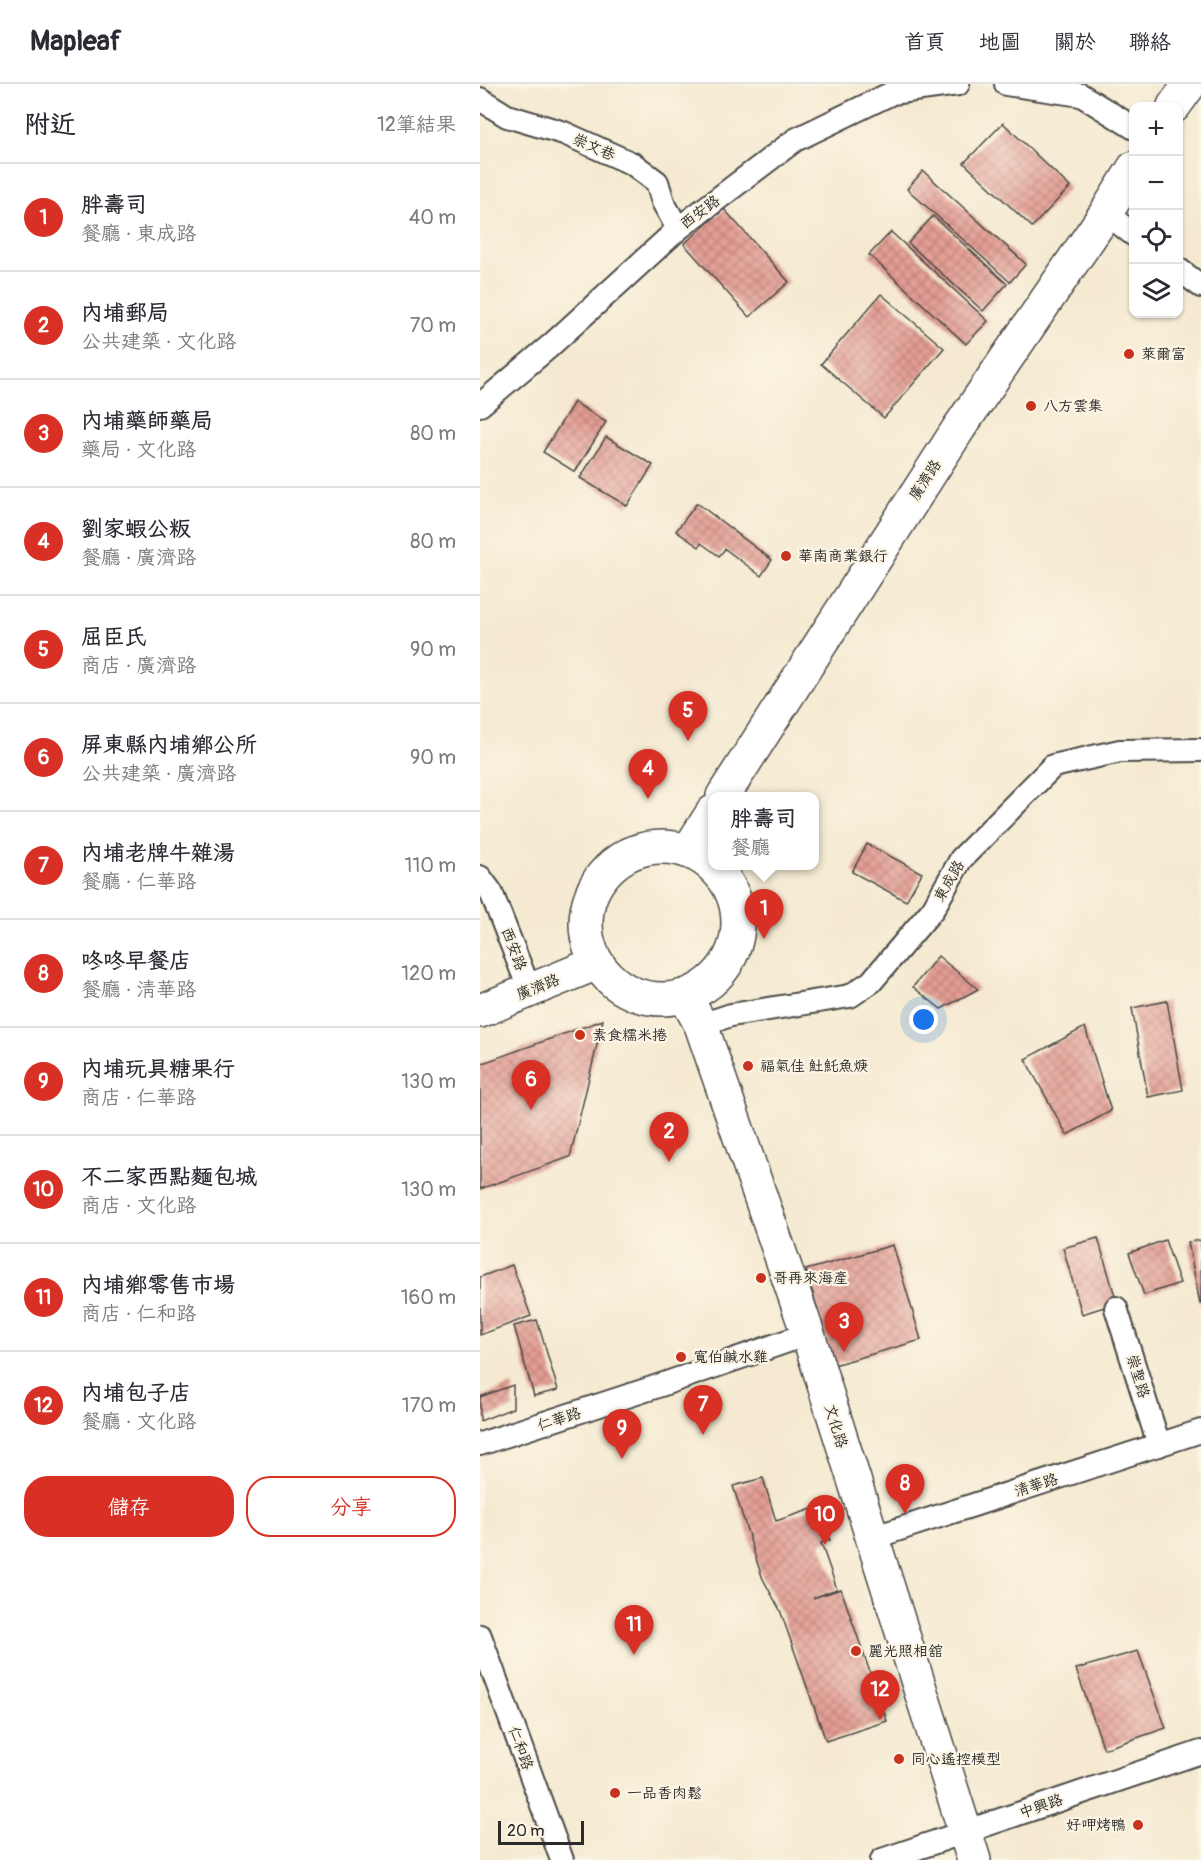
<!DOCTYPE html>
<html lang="zh-TW">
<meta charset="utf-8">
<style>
body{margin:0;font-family:Pangolin,"LXGW WenKai TC",sans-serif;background:#f2f2f3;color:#2b2b33}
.controls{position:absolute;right:18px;top:18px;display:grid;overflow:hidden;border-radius:12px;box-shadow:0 2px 4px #0004}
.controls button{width:54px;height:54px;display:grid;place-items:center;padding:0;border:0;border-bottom:2px solid #e1e1e2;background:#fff;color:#2b2b33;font:30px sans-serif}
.scale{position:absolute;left:18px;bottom:15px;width:86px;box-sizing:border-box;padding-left:6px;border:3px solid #2b2b2b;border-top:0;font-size:16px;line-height:21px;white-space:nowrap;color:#2b2b2b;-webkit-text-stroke:4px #fcf5e5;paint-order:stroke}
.you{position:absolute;left:444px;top:936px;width:21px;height:21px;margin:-15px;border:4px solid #fff;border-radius:50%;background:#1a73e8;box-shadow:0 0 0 9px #1a73e833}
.badge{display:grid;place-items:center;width:39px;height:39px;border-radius:50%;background:#d93025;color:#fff;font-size:20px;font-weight:700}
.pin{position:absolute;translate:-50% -50px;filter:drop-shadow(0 2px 3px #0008)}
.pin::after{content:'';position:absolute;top:32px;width:21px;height:18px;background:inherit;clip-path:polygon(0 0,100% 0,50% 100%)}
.popup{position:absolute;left:228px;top:708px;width:111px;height:78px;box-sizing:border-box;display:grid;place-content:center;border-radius:12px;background:#fff;filter:drop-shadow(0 2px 4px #0005);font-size:20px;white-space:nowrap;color:#7c7c81}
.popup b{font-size:22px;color:#2b2b33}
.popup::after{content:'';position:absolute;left:50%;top:100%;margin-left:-12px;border:12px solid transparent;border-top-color:#fff}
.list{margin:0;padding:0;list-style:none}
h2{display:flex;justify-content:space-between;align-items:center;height:78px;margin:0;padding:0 24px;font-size:26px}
h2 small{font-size:20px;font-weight:400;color:#7c7c81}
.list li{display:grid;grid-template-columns:39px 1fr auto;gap:18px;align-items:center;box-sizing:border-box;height:108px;padding:0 24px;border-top:2px solid #e1e1e2}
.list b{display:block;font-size:22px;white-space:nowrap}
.list p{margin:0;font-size:20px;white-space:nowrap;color:#7c7c81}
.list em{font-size:20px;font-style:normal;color:#7c7c81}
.actions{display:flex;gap:12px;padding:18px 24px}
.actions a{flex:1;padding:14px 0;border:2px solid #d93025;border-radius:24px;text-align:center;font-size:21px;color:#d93025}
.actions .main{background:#d93025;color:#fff}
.icon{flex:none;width:33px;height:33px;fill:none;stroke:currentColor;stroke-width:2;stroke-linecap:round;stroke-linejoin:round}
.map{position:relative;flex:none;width:721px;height:1776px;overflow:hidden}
header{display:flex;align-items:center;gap:36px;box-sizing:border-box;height:84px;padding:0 30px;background:#fff;border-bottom:2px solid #e1e1e2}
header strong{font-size:28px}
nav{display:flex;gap:33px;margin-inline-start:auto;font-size:21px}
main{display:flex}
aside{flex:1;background:#fff}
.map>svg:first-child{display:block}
.building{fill:url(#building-cross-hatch)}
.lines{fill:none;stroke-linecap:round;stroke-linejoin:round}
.street-casing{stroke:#494844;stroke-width:26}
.secondary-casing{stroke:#494844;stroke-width:36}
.street{stroke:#fff;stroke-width:22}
.secondary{stroke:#fff;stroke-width:33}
.poi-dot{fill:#c8321e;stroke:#fcf5e5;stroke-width:2}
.labels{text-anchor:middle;stroke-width:4.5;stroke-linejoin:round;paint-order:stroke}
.street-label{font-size:15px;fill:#2b2b2b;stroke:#fcf5e5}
.poi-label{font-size:15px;fill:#2b2b2b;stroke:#fcf5e5;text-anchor:start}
</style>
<header>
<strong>Mapleaf</strong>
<nav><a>首頁</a><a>地圖</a><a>關於</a><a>聯絡</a></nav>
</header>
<main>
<aside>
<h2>附近<small>12筆結果</small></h2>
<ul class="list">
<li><span class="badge">1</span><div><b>胖壽司</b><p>餐廳 · 東成路</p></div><em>40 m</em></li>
<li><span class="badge">2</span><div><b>內埔郵局</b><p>公共建築 · 文化路</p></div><em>70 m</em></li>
<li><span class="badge">3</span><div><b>內埔藥師藥局</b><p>藥局 · 文化路</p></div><em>80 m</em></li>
<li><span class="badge">4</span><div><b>劉家蝦公粄</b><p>餐廳 · 廣濟路</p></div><em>80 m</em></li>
<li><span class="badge">5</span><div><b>屈臣氏</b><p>商店 · 廣濟路</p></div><em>90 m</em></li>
<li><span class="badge">6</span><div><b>屏東縣內埔鄉公所</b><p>公共建築 · 廣濟路</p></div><em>90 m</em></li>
<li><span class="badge">7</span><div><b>內埔老牌牛雜湯</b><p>餐廳 · 仁華路</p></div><em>110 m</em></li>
<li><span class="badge">8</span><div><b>咚咚早餐店</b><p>餐廳 · 清華路</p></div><em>120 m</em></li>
<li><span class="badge">9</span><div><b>內埔玩具糖果行</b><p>商店 · 仁華路</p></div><em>130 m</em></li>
<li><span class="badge">10</span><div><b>不二家西點麵包城</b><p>商店 · 文化路</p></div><em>130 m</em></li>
<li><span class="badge">11</span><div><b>內埔鄉零售市場</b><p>商店 · 仁和路</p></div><em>160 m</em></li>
<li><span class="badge">12</span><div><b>內埔包子店</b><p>餐廳 · 文化路</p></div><em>170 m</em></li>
</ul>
<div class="actions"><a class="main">儲存</a><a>分享</a></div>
</aside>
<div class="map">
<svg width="721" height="1776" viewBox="0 0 721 1776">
<defs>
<pattern id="building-cross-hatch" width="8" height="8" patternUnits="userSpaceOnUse" patternTransform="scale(1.5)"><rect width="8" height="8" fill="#e49e94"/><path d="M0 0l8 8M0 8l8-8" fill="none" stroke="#b98179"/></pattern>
</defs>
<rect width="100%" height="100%" fill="#fcf5e5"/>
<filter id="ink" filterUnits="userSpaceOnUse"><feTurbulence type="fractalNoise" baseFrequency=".0167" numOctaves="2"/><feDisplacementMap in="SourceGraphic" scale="12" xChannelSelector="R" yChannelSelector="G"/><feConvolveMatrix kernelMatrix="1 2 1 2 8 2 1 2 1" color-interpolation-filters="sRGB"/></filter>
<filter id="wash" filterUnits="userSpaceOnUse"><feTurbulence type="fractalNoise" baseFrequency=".008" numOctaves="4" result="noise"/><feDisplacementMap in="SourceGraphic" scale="24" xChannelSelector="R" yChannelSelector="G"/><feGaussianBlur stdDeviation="1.35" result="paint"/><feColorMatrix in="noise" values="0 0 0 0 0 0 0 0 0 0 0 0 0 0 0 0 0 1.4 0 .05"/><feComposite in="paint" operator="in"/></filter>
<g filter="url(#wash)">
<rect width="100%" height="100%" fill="#f5ead1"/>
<g id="blocks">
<g class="building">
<path d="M523,39L590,103L552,143L484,79Z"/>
<path d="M443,87L546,180L530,198L427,105Z"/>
<path d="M244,125L309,198L269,233L204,160Z"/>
<path d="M453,132L527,200L503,227L428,159Z"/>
<path d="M411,148L508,237L486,260L389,171Z"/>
<path d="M401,210L464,264L404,334L341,280Z"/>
<path d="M94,318L126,338L95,388L63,368Z"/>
<path d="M126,353L173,381L147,422L100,394Z"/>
<path d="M217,419L292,476L281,492L245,465L239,472L221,459L219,463L196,447Z"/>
<path d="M387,760L442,789L426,817L372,788Z"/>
<path d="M458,872L498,905L461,925L433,903Z"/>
<path d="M687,917L703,1006L668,1013L652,924Z"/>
<path d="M123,936L90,1073L0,1105V980Z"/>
<path d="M605,943L631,1027L587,1051L545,975Z"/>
<path d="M618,1154L637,1219L602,1230L583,1164Z"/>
<path d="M685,1156L700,1199L664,1211L649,1169Z"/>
<path d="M721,1156V1220H720L708,1158Z"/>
<path d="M413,1161L441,1256L354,1281L326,1186Z"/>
<path d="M32,1181L51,1232L0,1251V1193Z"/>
<path d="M57,1236L78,1306L54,1312L34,1242Z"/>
<path d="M33,1301V1324L0,1337V1313Z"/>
<path d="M283,1394L296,1437L338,1423L350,1456L341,1459L357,1505L333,1514L361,1505L407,1637L346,1657L300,1526L283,1495L278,1481L253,1402Z"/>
<path d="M658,1567L686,1644L624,1665L596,1585Z"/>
</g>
</g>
</g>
<g filter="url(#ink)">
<use href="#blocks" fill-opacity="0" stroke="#494844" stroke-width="1.5"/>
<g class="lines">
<defs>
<g id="street">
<path d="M526,0L601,11L654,44"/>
<path d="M0,15L27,32L84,49L153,80L177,98L183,118L198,145"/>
<path d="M626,129L654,151"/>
<path d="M698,185L721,202"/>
<path d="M0,321L70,262L198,145L315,56L412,9L478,0"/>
<path d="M0,793L11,808L50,907"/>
<path d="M221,941L251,931L370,912L391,898L453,825L481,775L573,682L640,667L721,666"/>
<path d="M636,1224L679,1361"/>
<path d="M0,1360L175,1303L328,1250"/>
<path d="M392,1454L721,1347"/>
<path d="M0,1552L82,1776"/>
<path d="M402,1776L721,1668"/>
</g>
<g id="secondary">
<path d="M694,22L710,0"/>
<path d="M243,712L479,344L626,129L654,84"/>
<circle cx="182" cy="839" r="76"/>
<path d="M208,767L233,728"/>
<path d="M205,912L221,941L328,1250L494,1776"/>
<path d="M0,927L117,879"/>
</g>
</defs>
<use href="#street" class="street-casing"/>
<use href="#secondary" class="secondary-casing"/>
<use href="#street" class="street"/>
<use href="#secondary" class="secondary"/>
</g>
</g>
<g class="poi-dot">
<circle cx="649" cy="270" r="6"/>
<circle cx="551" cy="322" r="6"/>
<circle cx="306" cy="472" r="6"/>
<circle cx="100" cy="951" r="6"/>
<circle cx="268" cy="982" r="6"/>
<circle cx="281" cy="1194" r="6"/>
<circle cx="201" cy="1273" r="6"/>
<circle cx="376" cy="1567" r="6"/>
<circle cx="419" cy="1675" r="6"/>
<circle cx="135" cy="1709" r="6"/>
<circle cx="658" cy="1741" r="6"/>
</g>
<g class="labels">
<g class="street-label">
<text transform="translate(114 63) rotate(24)" y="5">崇文巷</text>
<text transform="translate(220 128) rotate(-37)" y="5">西安路</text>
<text transform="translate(445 396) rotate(-57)" y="5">廣濟路</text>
<text transform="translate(469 797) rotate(-60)" y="5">東成路</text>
<text transform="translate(34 865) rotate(69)" y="5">西安路</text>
<text transform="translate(58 903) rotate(-22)" y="5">廣濟路</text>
<text transform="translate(658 1292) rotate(73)" y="5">崇聖路</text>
<text transform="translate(79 1335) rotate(-18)" y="5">仁華路</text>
<text transform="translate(356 1342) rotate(73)" y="5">文化路</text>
<text transform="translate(556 1401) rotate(-18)" y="5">清華路</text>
<text transform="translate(41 1664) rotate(70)" y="5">仁和路</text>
<text transform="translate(561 1722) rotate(-19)" y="5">中興路</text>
</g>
<g class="poi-label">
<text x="661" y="275">萊爾富</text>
<text x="563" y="327">八方雲集</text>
<text x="318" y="477">華南商業銀行</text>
<text x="112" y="956">素食糯米捲</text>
<text x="280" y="987">福氣佳 𩵚魠魚焿</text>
<text x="293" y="1199">哥再來海產</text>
<text x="213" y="1278">寬伯鹹水雞</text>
<text x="388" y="1572">麗光照相舘</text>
<text x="431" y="1680">同心遙控模型</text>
<text x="147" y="1714">一品香肉鬆</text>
<text x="646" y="1746" text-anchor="end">好呷烤鴨</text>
</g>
</g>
</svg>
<div class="controls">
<button>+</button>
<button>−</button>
<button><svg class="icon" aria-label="locate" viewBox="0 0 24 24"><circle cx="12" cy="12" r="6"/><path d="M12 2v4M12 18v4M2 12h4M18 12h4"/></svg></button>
<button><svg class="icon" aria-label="layers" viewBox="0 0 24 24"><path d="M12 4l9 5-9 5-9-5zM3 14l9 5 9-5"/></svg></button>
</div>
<div class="scale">20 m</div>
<div class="you"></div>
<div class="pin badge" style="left:284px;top:855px">1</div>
<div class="popup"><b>胖壽司</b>餐廳</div>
<div class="pin badge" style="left:189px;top:1078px">2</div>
<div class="pin badge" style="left:364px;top:1268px">3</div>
<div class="pin badge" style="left:168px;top:715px">4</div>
<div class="pin badge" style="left:208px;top:657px">5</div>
<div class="pin badge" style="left:51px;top:1026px">6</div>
<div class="pin badge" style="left:223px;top:1351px">7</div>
<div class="pin badge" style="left:425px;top:1430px">8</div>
<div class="pin badge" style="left:142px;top:1375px">9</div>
<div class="pin badge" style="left:345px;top:1461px">10</div>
<div class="pin badge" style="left:154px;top:1571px">11</div>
<div class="pin badge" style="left:400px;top:1636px">12</div>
</div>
</main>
